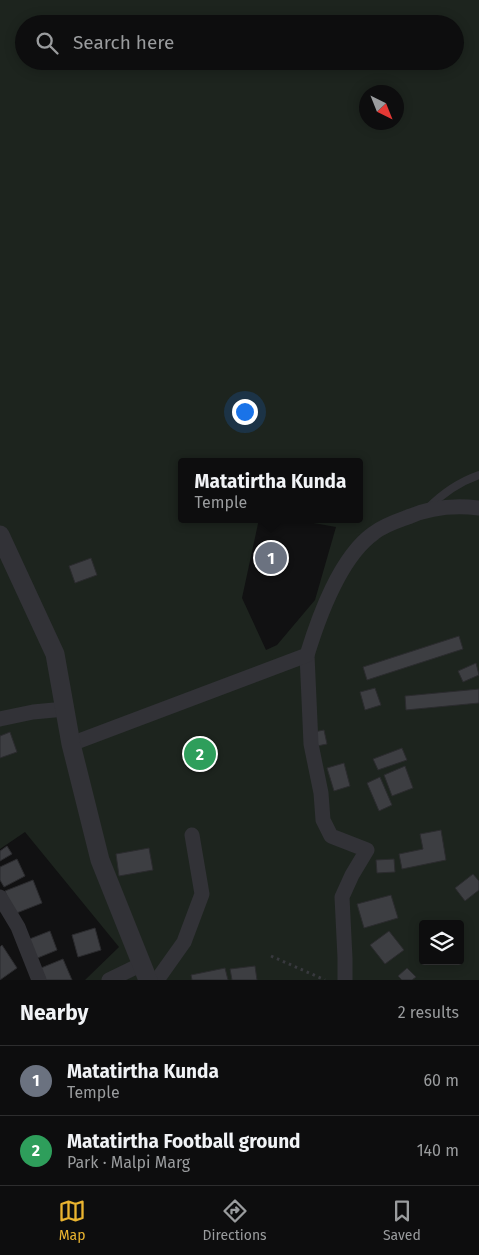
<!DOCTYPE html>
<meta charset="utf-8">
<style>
body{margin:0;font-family:"Fira Sans",sans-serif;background:#1b1b1c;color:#f1f3f6}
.controls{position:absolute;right:15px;bottom:15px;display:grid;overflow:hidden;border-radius:5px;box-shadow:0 2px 12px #0003}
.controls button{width:45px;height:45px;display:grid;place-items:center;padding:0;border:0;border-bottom:1px solid #2d2d2e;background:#0d0d0e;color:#f1f3f6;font:25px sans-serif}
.compass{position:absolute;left:359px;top:85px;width:45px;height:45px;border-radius:50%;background:#0d0d0e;box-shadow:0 2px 12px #0003;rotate:137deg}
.you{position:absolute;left:244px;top:411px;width:18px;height:18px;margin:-12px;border:4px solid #fff;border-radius:50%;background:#1a73e8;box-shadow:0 0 0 8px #1a73e833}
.badge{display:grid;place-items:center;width:32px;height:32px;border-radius:50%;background:#eab430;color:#fff;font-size:16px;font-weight:700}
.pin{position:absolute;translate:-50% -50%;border:2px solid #fff;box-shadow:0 1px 5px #0006}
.popup{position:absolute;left:178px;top:458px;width:185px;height:65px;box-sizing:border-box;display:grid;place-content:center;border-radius:5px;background:#0d0d0e;filter:drop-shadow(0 1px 4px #0005);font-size:16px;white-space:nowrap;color:#9a9c9e}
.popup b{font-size:19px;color:#f1f3f6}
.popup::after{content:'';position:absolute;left:50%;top:100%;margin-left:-10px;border:10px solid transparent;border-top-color:#0d0d0e}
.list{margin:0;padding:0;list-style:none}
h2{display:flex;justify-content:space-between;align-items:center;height:65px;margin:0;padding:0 20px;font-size:21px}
h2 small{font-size:16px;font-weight:400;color:#9a9c9e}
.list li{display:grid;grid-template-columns:32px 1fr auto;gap:15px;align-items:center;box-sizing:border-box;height:70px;padding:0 20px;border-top:1px solid #2d2d2e}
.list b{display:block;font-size:19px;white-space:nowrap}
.list p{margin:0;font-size:16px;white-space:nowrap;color:#9a9c9e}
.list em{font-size:16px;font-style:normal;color:#9a9c9e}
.icon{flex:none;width:28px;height:28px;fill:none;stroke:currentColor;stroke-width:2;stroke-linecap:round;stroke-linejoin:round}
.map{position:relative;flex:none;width:479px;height:980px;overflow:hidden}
.search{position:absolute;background:#0d0d0e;box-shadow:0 2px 12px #0003;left:15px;right:15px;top:15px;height:55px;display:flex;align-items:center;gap:12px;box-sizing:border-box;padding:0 18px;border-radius:28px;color:#9a9c9e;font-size:19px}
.sheet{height:205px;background:#0d0d0e}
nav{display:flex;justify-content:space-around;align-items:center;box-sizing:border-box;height:70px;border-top:1px solid #2d2d2e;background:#0d0d0e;font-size:14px;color:#9a9c9e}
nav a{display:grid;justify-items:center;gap:2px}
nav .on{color:#eab430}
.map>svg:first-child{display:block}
.green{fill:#1d241e;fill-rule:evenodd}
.building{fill:#3d3e42;stroke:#2b2b2e}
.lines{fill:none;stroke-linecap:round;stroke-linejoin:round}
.path{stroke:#38393e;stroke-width:3;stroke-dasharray:2.5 4;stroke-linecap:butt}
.service{stroke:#323237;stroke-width:8}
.minor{stroke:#323237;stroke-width:15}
.tertiary{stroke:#323237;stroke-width:19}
</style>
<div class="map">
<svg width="479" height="980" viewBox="0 0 479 980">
<rect width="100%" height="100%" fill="#111112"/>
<path class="green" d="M0,0H479V980H85L119,947L25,832L0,849ZM24,24H455V61H24ZM366,92H396V122H366ZM182,462H360V519H291L336,527L315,600L277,645L266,650L242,598L259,519H182ZM423,924H460V961H423Z"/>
<g class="building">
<path d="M284,548L285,565L256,567L255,550Z"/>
<path d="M91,558L97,575L75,583L69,566Z"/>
<path d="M459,636L463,649L367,680L363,667Z"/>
<path d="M476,663L479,675L463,682L458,671Z"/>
<path d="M375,688L381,705L365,710L360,692Z"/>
<path d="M479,689V703L406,710L405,696Z"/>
<path d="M324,730L327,744L317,746L314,732Z"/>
<path d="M10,732L17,752L0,758V736Z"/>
<path d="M402,748L407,760L378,770L373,759Z"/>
<path d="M344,763L350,786L334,791L327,768Z"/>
<path d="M405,766L413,788L392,796L384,775Z"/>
<path d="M380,777L392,805L379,811L367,783Z"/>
<path d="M441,830L446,860L402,869L399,854L423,849L420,834Z"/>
<path d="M7,846L12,854L0,861V851Z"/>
<path d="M149,848L153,870L119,876L116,854Z"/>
<path d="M17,859L25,876L4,887L0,880V867Z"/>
<path d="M394,859L395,872L377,873L376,860Z"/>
<path d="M473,874L479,881V890L465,901L455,888Z"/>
<path d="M33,880L42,903L14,914L5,891Z"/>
<path d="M391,895L398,918L364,928L357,904Z"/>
<path d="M95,928L101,950L78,957L72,935Z"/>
<path d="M50,931L57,950L35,959L27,940Z"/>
<path d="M389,931L404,950L385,964L370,945Z"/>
<path d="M2,945L17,968L0,980V947Z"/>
<path d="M63,959L72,980H46L41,968Z"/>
<path d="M255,966L257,980H232L230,969Z"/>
<path d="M225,968L228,980H192L191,975Z"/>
<path d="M407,968L416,977L412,980H402L398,976Z"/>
</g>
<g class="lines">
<path class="path" d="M271,956L325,980"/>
<path class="service" d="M428,508C443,493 459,482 479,475"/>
<g class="minor">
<path d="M307,655L311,744L321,793L323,820L331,836L367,850L352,875L342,897L345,958V980"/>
<path d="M0,719L33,712L65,709"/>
<path d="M71,744L307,655C319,616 340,557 374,533C384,525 397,521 408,517C431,507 454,505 479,508"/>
<path d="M0,897L18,927L39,980"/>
<path d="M109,980L142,964"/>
<path d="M157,980L184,942L202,894L192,835"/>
</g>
<path class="tertiary" d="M0,535L55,654L71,744L100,860L148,980"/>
</g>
</svg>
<div class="controls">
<button><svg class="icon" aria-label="layers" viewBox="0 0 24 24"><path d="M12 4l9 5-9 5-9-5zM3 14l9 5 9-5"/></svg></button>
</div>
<svg class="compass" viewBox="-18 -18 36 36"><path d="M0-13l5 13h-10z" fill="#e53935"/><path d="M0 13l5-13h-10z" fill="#9a9c9e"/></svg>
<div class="you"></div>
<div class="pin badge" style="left:271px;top:558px;background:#6b7280">1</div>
<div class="popup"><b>Matatirtha Kunda</b>Temple</div>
<div class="pin badge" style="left:200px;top:754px;background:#2e9e5b">2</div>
<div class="search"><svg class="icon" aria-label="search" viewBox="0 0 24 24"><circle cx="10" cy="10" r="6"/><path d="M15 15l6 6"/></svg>Search here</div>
</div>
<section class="sheet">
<h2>Nearby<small>2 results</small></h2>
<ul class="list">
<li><span class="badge" style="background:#6b7280">1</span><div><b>Matatirtha Kunda</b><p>Temple</p></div><em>60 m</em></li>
<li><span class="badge" style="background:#2e9e5b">2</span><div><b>Matatirtha Football ground</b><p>Park · Malpi Marg</p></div><em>140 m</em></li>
</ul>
</section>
<nav>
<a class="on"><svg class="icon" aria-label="map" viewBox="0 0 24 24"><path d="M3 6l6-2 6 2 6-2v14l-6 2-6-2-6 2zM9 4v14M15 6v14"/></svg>Map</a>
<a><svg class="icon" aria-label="directions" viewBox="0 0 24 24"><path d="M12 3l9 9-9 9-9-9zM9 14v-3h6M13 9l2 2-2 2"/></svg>Directions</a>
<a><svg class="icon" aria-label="saved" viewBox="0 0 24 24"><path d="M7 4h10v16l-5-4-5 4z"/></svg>Saved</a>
</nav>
